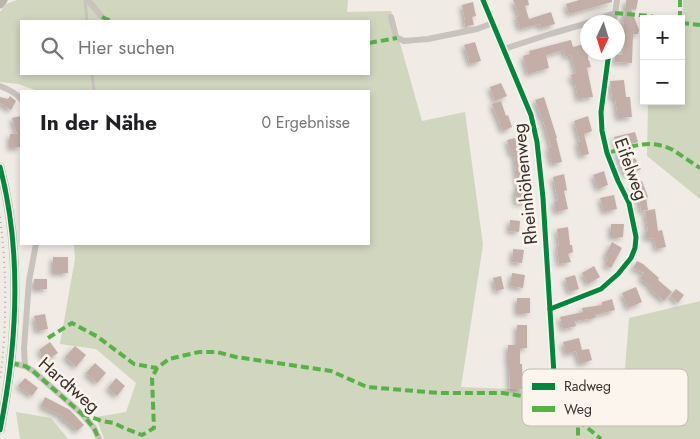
<!DOCTYPE html>
<html lang="de">
<meta charset="utf-8">
<style>
body{margin:0;font-family:Jost,sans-serif;background:#f6f6f6;color:#202124}
.controls{position:absolute;right:15px;top:15px;display:grid;overflow:hidden;border-radius:0px;box-shadow:0 2px 8px #0003}
.controls button{width:45px;height:45px;display:grid;place-items:center;padding:0;border:0;border-bottom:1px solid #e0e0e0;background:#fff;color:#202124;font:25px sans-serif}
.compass{position:absolute;left:580px;top:15px;width:45px;height:45px;border-radius:50%;background:#fff;box-shadow:0 2px 8px #0003;rotate:184deg}
.list{margin:0;padding:0;list-style:none}
h2{display:flex;justify-content:space-between;align-items:center;height:65px;margin:0;padding:0 20px;font-size:21px}
h2 small{font-size:16px;font-weight:400;color:#757577}
.icon{flex:none;width:28px;height:28px;fill:none;stroke:currentColor;stroke-width:2;stroke-linecap:round;stroke-linejoin:round}
.map{position:relative;flex:none;width:700px;height:439px;overflow:hidden}
.search{position:absolute;background:#fff;box-shadow:0 2px 8px #0003;left:20px;top:20px;width:350px;height:55px;display:flex;align-items:center;gap:12px;box-sizing:border-box;padding:0 18px;border-radius:0px;color:#757577;font-size:19px}
.panel{position:absolute;background:#fff;box-shadow:0 2px 8px #0003;left:20px;top:90px;width:350px;height:155px;border-radius:0px}
.map>svg:first-child{display:block}
.green{fill:#d1d6bf;fill-rule:evenodd}
.building{fill:#c3afa7;filter:url(#shadow)}
.lines{fill:none;stroke-linecap:round;stroke-linejoin:round}
.lane{stroke:#c9c3be;stroke-width:3}
.street{stroke:#c9c3be;stroke-width:6}
.secondary{stroke:#bab3ae;stroke-width:9}
.rail{stroke:#b1aca8;stroke-width:2;stroke-dasharray:1 4;stroke-linecap:butt}
.quiet{stroke:#57b246;stroke-width:4;stroke-dasharray:8 4;stroke-linecap:butt}
.cycleway-casing{stroke:#fbf5ee;stroke-width:8}
.cycleway{stroke:#00873e;stroke-width:5}
.labels{text-anchor:middle;stroke-width:5;stroke-linejoin:round;paint-order:stroke}
.street-label{font-size:18px;fill:#3b302b;stroke:#fbf5ee}
.key{fill:#fbf5ee;stroke:#c1bab4;stroke-width:1}
.key-label{font-size:14px;fill:#3b302b}
</style>
<div class="map">
<svg width="700" height="439" viewBox="0 0 700 439">
<defs>
<filter id="shadow"><feDropShadow dx="-3" dy="3" stdDeviation="2.5" flood-color="#0004"/></filter>
</defs>
<rect width="100%" height="100%" fill="#f0ebe5"/>
<g class="green">
<path d="M17,0H83L85,2L89,0H348L347,12L391,11L422,121L465,112L483,245L461,387L623,394L629,318L700,301V439H104L96,417L126,412L136,383L96,349L60,344L75,259L74,244H369V91H38L18,84L0,82V12L6,4ZM21,21H369V74H21Z"/>
<path d="M683,0H700V199L647,156L648,101H681V26H682Z"/>
<path d="M16,412L51,418L68,439H20Z"/>
</g>
<g class="building">
<path d="M513,0H528L529,5L525,6L529,19L551,12L555,24L541,28L539,24L520,29L516,17L519,16Z"/>
<path d="M579,0H612V2L569,14L566,4Z"/>
<path d="M626,0H638L636,10L631,9L639,30L638,34H633L632,63L615,62V54L623,55L624,32H623Z"/>
<path d="M473,2L476,16L472,17L474,25L465,26L464,20H465L462,5Z"/>
<path d="M571,40L573,47L588,43V60H589L591,67L587,68L593,97L578,99L575,82H573L571,75L576,73L571,55L565,57L564,50L546,55L549,68L528,74L523,56L530,54L529,51Z"/>
<path d="M475,42L481,61L470,64L464,45Z"/>
<path d="M624,80L626,97H630L632,117L618,118L615,98H612L610,81Z"/>
<path d="M501,83L507,96L495,101L490,87Z"/>
<path d="M10,96L16,101L11,110L0,103V97L8,99Z"/>
<path d="M544,97L557,138H556L562,162L552,164L548,148L551,147L542,117H541L535,100Z"/>
<path d="M501,101L506,116L508,115L512,127L503,131L492,104Z"/>
<path d="M21,116V147L10,148V134H17L12,118Z"/>
<path d="M588,116L592,131L584,134L589,154L581,156L577,142H580L574,121Z"/>
<path d="M635,132L638,142L621,147L628,161L635,158L641,169L627,176L617,155L619,154L614,137Z"/>
<path d="M519,137L524,153L529,202L516,203L515,189H518L514,153L511,154L507,140Z"/>
<path d="M604,171L608,185L598,189L593,175Z"/>
<path d="M564,174L567,190L564,191L568,209L556,212L554,202L558,201L553,177Z"/>
<path d="M642,181L648,197L646,198L648,210L641,211L640,204L633,184Z"/>
<path d="M614,195L617,209L604,212L600,198Z"/>
<path d="M655,209L658,231L662,230L666,247L656,249L654,238L647,239L645,232L648,231L645,211Z"/>
<path d="M510,220L520,221L519,232L509,231Z"/>
<path d="M611,224H624L623,237H611Z"/>
<path d="M568,227L570,245H572L573,252L568,254L571,262L559,264L557,247H559L557,229Z"/>
<path d="M612,242L622,248L611,268L605,265L608,258L605,256Z"/>
<path d="M513,249L524,250L522,263L512,262Z"/>
<rect x="53" y="257" width="15" height="16"/>
<path d="M637,261L643,264L659,278L658,280L657,279L672,292L664,301L650,289L651,287L640,278L644,273L633,268Z"/>
<path d="M594,266L600,277L588,284L582,273Z"/>
<path d="M512,273L525,275L523,288L510,286Z"/>
<path d="M575,275L579,289L569,292L565,278Z"/>
<path d="M501,276L504,289L496,291L493,278Z"/>
<rect x="34" y="279" width="13" height="10"/>
<path d="M636,287L642,302L628,308L622,293Z"/>
<path d="M676,289L684,295L678,303L670,296Z"/>
<rect x="517" y="298" width="13" height="15"/>
<path d="M612,299L615,310L595,315V318L575,321L576,326L563,329L560,317L583,312L582,308L602,305V302Z"/>
<path d="M45,314L48,329L37,331L34,316Z"/>
<path d="M517,325H527V348H520V364H522L523,389H510L509,363H508V345H517Z"/>
<path d="M579,338L582,350L589,349L592,360L580,364L576,351L566,354L563,342Z"/>
<path d="M50,342L58,353L46,361L39,350Z"/>
<path d="M75,346L86,355L76,367L65,357Z"/>
<path d="M95,363L106,373L97,383L86,373Z"/>
<path d="M25,378L38,388L32,396L18,386Z"/>
<path d="M116,378L125,386L117,396L108,388Z"/>
<path d="M45,397L70,410L84,425L77,431L70,424L61,418L62,416L41,406Z"/>
</g>
<g class="lines">
<g class="lane">
<path d="M85,0L87,21"/>
<path d="M92,74L94,91"/>
</g>
<g class="street">
<path d="M88,0L102,17"/>
<path d="M483,0L531,115L537,142L543,198L554,374"/>
<path d="M391,17L396,37L404,41L428,39L477,29L493,23"/>
<path d="M589,22L615,13"/>
<path d="M614,22L617,0"/>
<path d="M504,49L550,34L588,23"/>
<path d="M0,86C8,89 15,92 21,99"/>
<path d="M550,309L601,289L618,274L631,258L635,248L636,237L629,203L618,181L607,153L602,131L601,112L609,52"/>
<path d="M11,363L25,366L33,371L82,414L94,428L99,439"/>
<path d="M25,366L24,348L29,281L36,244"/>
</g>
<g class="secondary">
<path d="M0,4L3,0"/>
<path d="M0,167C22,251 17,345 0,430"/>
</g>
<path class="rail" d="M0,217C7,272 7,326 0,380"/>
<g class="quiet">
<path d="M615,13L650,16L662,19"/>
<path d="M102,17L111,21"/>
<path d="M680,19V0"/>
<path d="M681,23L700,25"/>
<path d="M369,43L397,38"/>
<path d="M607,153C632,147 649,138 673,150L700,168"/>
<path d="M48,338L72,323L98,337L134,364L157,368"/>
<path d="M11,363L25,366L33,371L82,414L94,428L99,439"/>
<path d="M554,374L556,384L578,420V439"/>
<path d="M82,414L102,421L114,423L124,428L142,435L154,428L152,378L157,368L169,359L199,352H217L236,357L331,371L367,387L439,393H503L541,399L578,420L601,439"/>
</g>
<defs>
<g id="cycleway">
<path d="M483,0L531,115L537,142L543,198L554,374"/>
<path d="M0,167C22,251 17,345 0,430"/>
<path d="M550,309L601,289L618,274L631,258L635,248L636,237L629,203L618,181L607,153L602,131L601,112L609,52"/>
</g>
</defs>
<use href="#cycleway" class="cycleway-casing"/>
<use href="#cycleway" class="cycleway"/>
</g>
<g class="labels">
<g class="street-label">
<text transform="translate(631 169) rotate(70)" y="6">Eifelweg</text>
<text transform="translate(525 184) rotate(-96)" y="6">Rheinhöhenweg</text>
<text transform="translate(69 385) rotate(41)" y="6">Hardtweg</text>
</g>
</g>
<rect x="522" y="369" width="166" height="57" rx="8" class="key"/>
<rect x="532" y="383" width="23" height="7" fill="#00873e"/>
<rect x="532" y="406" width="23" height="6" fill="#57b246"/>
<g class="key-label">
<text x="564" y="391">Radweg</text>
<text x="564" y="414">Weg</text>
</g>
</svg>
<div class="controls">
<button>+</button>
<button>−</button>
</div>
<svg class="compass" viewBox="-18 -18 36 36"><path d="M0-13l5 13h-10z" fill="#e53935"/><path d="M0 13l5-13h-10z" fill="#757577"/></svg>
<div class="search"><svg class="icon" aria-label="search" viewBox="0 0 24 24"><circle cx="10" cy="10" r="6"/><path d="M15 15l6 6"/></svg>Hier suchen</div>
<section class="panel">
<h2>In der Nähe<small>0 Ergebnisse</small></h2>
<ul class="list">
</ul>
</section>
</div>
